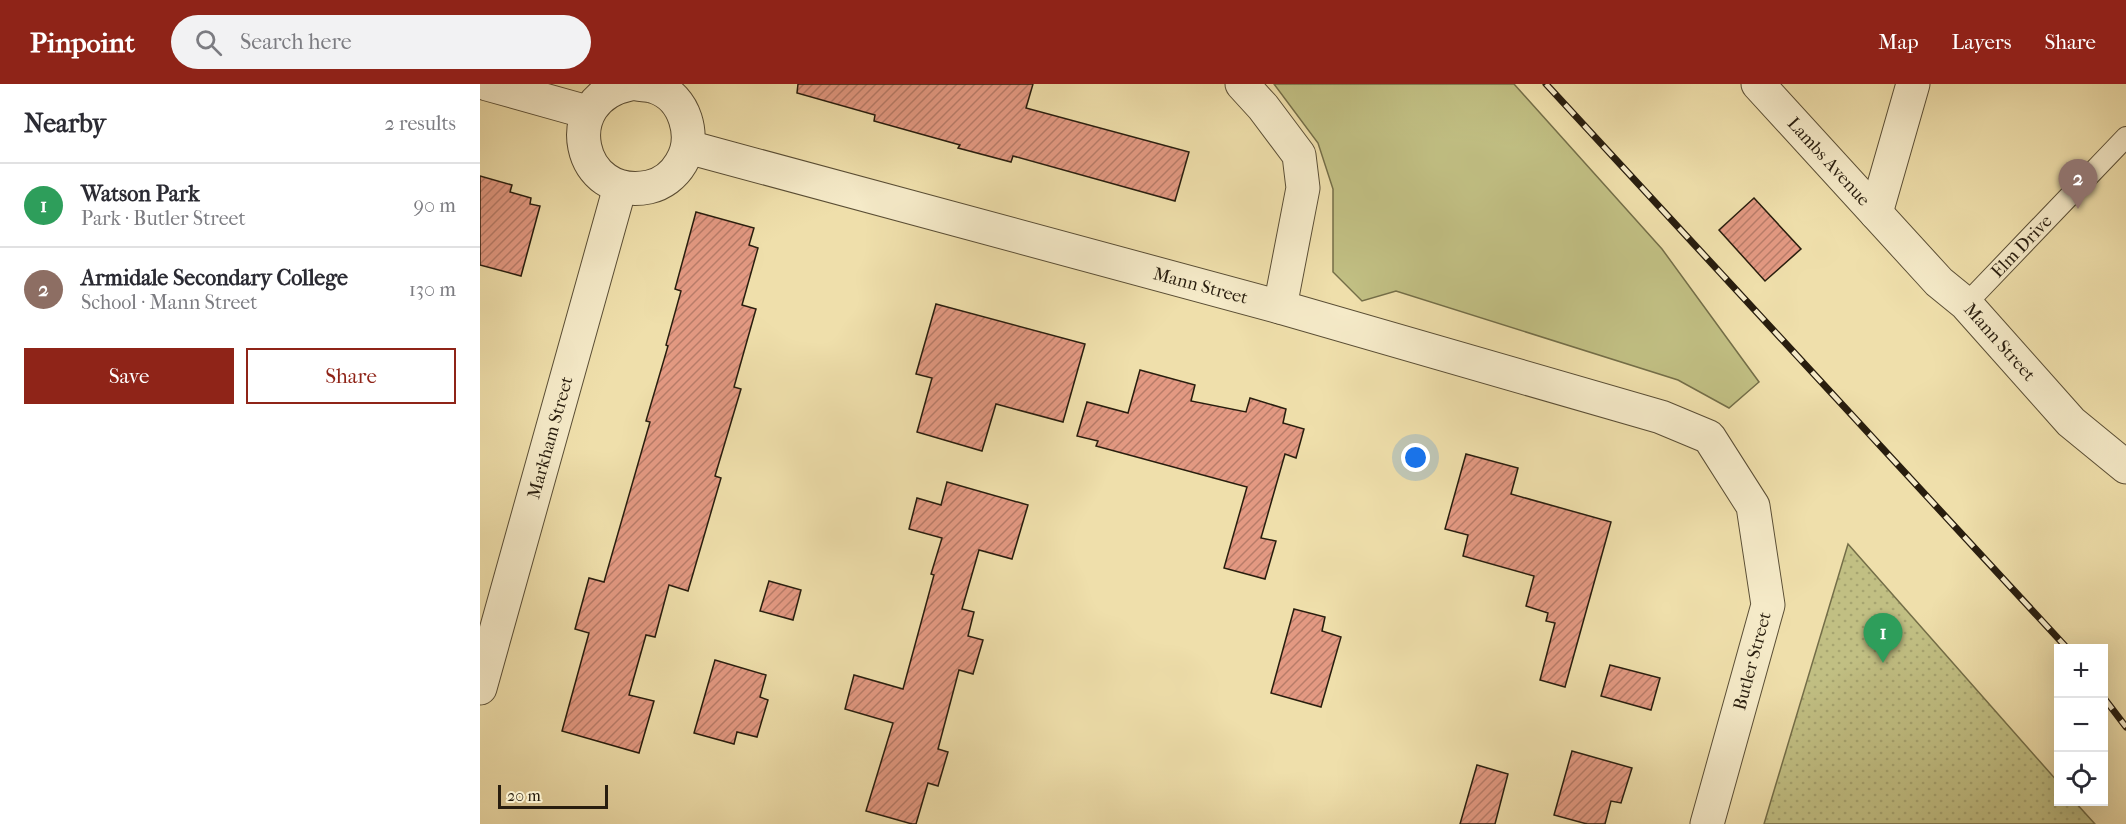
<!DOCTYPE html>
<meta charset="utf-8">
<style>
body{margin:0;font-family:"IM FELL French Canon",serif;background:#f2f2f3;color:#2b2b33}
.controls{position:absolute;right:18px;bottom:18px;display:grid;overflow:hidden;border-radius:0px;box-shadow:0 6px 24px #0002}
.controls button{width:54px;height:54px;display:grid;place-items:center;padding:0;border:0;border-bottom:2px solid #e1e1e2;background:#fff;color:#2b2b33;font:30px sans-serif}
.scale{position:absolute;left:18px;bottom:15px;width:110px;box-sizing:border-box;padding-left:6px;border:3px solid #281d0e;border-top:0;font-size:16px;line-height:21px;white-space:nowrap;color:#281d0e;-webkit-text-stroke:4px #f5eac8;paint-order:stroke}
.you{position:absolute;left:936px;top:374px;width:21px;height:21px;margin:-15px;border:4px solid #fff;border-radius:50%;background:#1a73e8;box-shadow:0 0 0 9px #1a73e833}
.badge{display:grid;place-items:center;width:39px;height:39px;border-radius:50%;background:#8f2418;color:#fff;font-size:20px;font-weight:700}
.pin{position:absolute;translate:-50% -50px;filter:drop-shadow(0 2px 3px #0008)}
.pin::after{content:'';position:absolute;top:32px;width:21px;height:18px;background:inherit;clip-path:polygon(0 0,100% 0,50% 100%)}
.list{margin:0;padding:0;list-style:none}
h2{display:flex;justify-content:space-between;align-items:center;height:78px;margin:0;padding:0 24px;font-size:26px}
h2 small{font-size:20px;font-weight:400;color:#7c7c81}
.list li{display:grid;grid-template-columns:39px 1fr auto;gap:18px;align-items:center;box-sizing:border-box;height:84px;padding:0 24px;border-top:2px solid #e1e1e2}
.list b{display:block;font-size:22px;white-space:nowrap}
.list p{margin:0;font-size:20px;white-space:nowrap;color:#7c7c81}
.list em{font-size:20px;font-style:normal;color:#7c7c81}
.actions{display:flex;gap:12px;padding:18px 24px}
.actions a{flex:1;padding:14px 0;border:2px solid #8f2418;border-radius:0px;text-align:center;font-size:21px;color:#8f2418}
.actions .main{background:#8f2418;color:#fff}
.icon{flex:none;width:33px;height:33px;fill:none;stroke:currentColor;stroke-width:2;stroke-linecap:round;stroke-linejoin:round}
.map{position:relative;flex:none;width:1646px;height:740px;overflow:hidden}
header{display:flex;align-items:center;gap:36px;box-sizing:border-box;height:84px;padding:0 30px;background:#8f2418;color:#fff}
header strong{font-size:28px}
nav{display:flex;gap:33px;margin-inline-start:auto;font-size:21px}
.search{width:420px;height:54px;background:#f2f2f3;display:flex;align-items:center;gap:15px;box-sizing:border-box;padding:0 21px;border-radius:33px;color:#7c7c81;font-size:22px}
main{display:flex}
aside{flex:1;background:#fff}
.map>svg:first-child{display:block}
.green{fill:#c1bf83;stroke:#746e48;stroke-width:1.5}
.park{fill:url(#park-dots);stroke:#746e48;stroke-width:1.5}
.building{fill:url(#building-hatch);stroke:#281d0e;stroke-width:1.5}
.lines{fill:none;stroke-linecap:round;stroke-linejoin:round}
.service-casing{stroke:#5a4e35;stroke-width:22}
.minor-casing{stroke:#5a4e35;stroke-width:35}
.tertiary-casing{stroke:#5a4e35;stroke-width:35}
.service{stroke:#f5eac8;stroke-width:20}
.minor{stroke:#f5eac8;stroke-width:33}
.tertiary{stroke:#f5eac8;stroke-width:33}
.rail-casing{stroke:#281d0e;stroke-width:7}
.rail{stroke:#f5eac8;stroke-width:4.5;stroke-dasharray:14;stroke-linecap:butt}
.labels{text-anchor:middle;stroke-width:6;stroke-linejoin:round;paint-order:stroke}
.street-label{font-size:18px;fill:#281d0e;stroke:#f5eac8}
</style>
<header>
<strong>Pinpoint</strong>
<div class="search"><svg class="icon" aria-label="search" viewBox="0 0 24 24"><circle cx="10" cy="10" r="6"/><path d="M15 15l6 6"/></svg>Search here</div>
<nav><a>Map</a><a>Layers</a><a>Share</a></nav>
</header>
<main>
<aside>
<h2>Nearby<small>2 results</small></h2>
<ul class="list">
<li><span class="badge" style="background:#2e9e5b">1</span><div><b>Watson Park</b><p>Park · Butler Street</p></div><em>90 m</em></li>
<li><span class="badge" style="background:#8d6e63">2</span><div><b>Armidale Secondary College</b><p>School · Mann Street</p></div><em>130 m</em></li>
</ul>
<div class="actions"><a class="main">Save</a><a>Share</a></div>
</aside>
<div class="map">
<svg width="1646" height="740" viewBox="0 0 1646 740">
<defs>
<pattern id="park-dots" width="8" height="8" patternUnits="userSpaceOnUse" patternTransform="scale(1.5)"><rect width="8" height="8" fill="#c1bf83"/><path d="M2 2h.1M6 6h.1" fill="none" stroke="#a6a470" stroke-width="1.8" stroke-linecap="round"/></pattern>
<pattern id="building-hatch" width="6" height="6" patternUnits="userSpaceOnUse" patternTransform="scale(1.5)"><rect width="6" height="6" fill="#e39982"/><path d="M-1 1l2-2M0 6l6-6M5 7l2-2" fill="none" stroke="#b87c69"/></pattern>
</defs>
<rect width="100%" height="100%" fill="#efdfab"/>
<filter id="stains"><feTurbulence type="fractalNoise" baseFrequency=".00333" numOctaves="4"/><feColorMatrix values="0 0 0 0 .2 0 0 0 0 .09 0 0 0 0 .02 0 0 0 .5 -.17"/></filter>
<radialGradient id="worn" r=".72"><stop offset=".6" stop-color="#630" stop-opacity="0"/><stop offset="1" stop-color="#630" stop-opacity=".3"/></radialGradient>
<path class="green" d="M794,0H1034L1182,165L1279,298L1249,324L1198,296L916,207L882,217L853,188V105L838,59Z"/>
<path class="park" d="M1368,460L1578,698V718H1595L1615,740H1284Z"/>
<g class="building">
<path d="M318,0H553L546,24L709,68L695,117L533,72L531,78L478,64L480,61L394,37L395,31L317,9Z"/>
<path d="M0,92L32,101L30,108L51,114L50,120L60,122L41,192L0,181Z"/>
<path d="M1274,114L1321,165L1285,197L1239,146Z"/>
<path d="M216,128L274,144L269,161L278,164L262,221L276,225L254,303L261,305L235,392L241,394L208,507L189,501L175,553L166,551L149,611L174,617L159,669L82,647L109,549L95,545L109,494L124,498L170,338L166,337L188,262L186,261L201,207L195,205Z"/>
<path d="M456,220L605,260L583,338L516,320L502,367L437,348L452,294L436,290Z"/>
<path d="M660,286L715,301L711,317L766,328L770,314L806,325L803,339L824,345L816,374L805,370L781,454L796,457L785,495L744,484L767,403L616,362L618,357L597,352L607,318L648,329Z"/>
<path d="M986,370L1038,384L1031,410L1131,438L1085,603L1060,596L1075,539L1066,537L1068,529L1046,522L1054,492L983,472L988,451L965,445Z"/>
<path d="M467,398L548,421L532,475L499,466L482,525L494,528L488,552L503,556L493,590L479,586L458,665L468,668L458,702L448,699L436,740H432L386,727L413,639L365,625L374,591L423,605L454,491L451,490L462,454L429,445L437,414L461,421Z"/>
<path d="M289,497L321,506L313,536L280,527Z"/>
<path d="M814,525L845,533L842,547L861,553L841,623L791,609Z"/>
<path d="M235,576L286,591L280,613L288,616L277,653L257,648L254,660L214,649Z"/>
<path d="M1130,581L1180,594L1171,626L1121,612Z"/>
<path d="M1092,667L1152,684L1141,719L1131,717L1125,740H1107L1074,731Z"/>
<path d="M997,681L1028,690L1015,740H980Z"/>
</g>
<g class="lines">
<defs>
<g id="service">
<path id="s1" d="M1486,220L1646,53"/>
</g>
<g id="minor">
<path d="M7,0L107,28"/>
<path d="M762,0L783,23L819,71L823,104L800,223"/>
<path id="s2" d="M1278,0L1459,198L1486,220L1591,338L1646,383"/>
<path id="s3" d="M208,63L800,223L1181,333L1229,353L1273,422L1288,521L1227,740"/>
<path d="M1396,129L1433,0"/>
</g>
<g id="tertiary">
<path d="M150,0C75,15 98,118 169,103C182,100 194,91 201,79C217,53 205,13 175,3C170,1 163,1 157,0"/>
<path id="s4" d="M0,604L140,103"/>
</g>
</defs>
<use href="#service" class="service-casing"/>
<use href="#minor" class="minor-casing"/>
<use href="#tertiary" class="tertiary-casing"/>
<use href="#service" class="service"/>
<use href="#minor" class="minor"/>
<use href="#tertiary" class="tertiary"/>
<defs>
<g id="rail">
<path d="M1066,0L1587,564"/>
<path d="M1624,614L1646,643"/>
</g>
</defs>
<use href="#rail" class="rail-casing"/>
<use href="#rail" class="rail"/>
</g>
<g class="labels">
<g class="street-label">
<text dy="6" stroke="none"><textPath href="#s2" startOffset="105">Lambs Avenue</textPath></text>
<text dy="6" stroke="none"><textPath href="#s1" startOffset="80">Elm Drive</textPath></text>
<text dy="6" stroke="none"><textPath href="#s3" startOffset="531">Mann Street</textPath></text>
<text dy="6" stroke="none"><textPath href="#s2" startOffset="354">Mann Street</textPath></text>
<text dy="6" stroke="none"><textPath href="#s4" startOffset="260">Markham Street</textPath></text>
<text transform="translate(1272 577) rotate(-75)" y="6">Butler Street</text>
</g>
</g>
<rect width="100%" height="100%" filter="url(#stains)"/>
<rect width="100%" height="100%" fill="url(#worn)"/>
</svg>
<div class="controls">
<button>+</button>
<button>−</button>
<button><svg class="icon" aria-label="locate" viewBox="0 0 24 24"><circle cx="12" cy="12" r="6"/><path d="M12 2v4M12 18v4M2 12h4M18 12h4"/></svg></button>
</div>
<div class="scale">20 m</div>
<div class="you"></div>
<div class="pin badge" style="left:1403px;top:579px;background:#2e9e5b">1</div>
<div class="pin badge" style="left:1598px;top:125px;background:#8d6e63">2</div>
</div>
</main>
